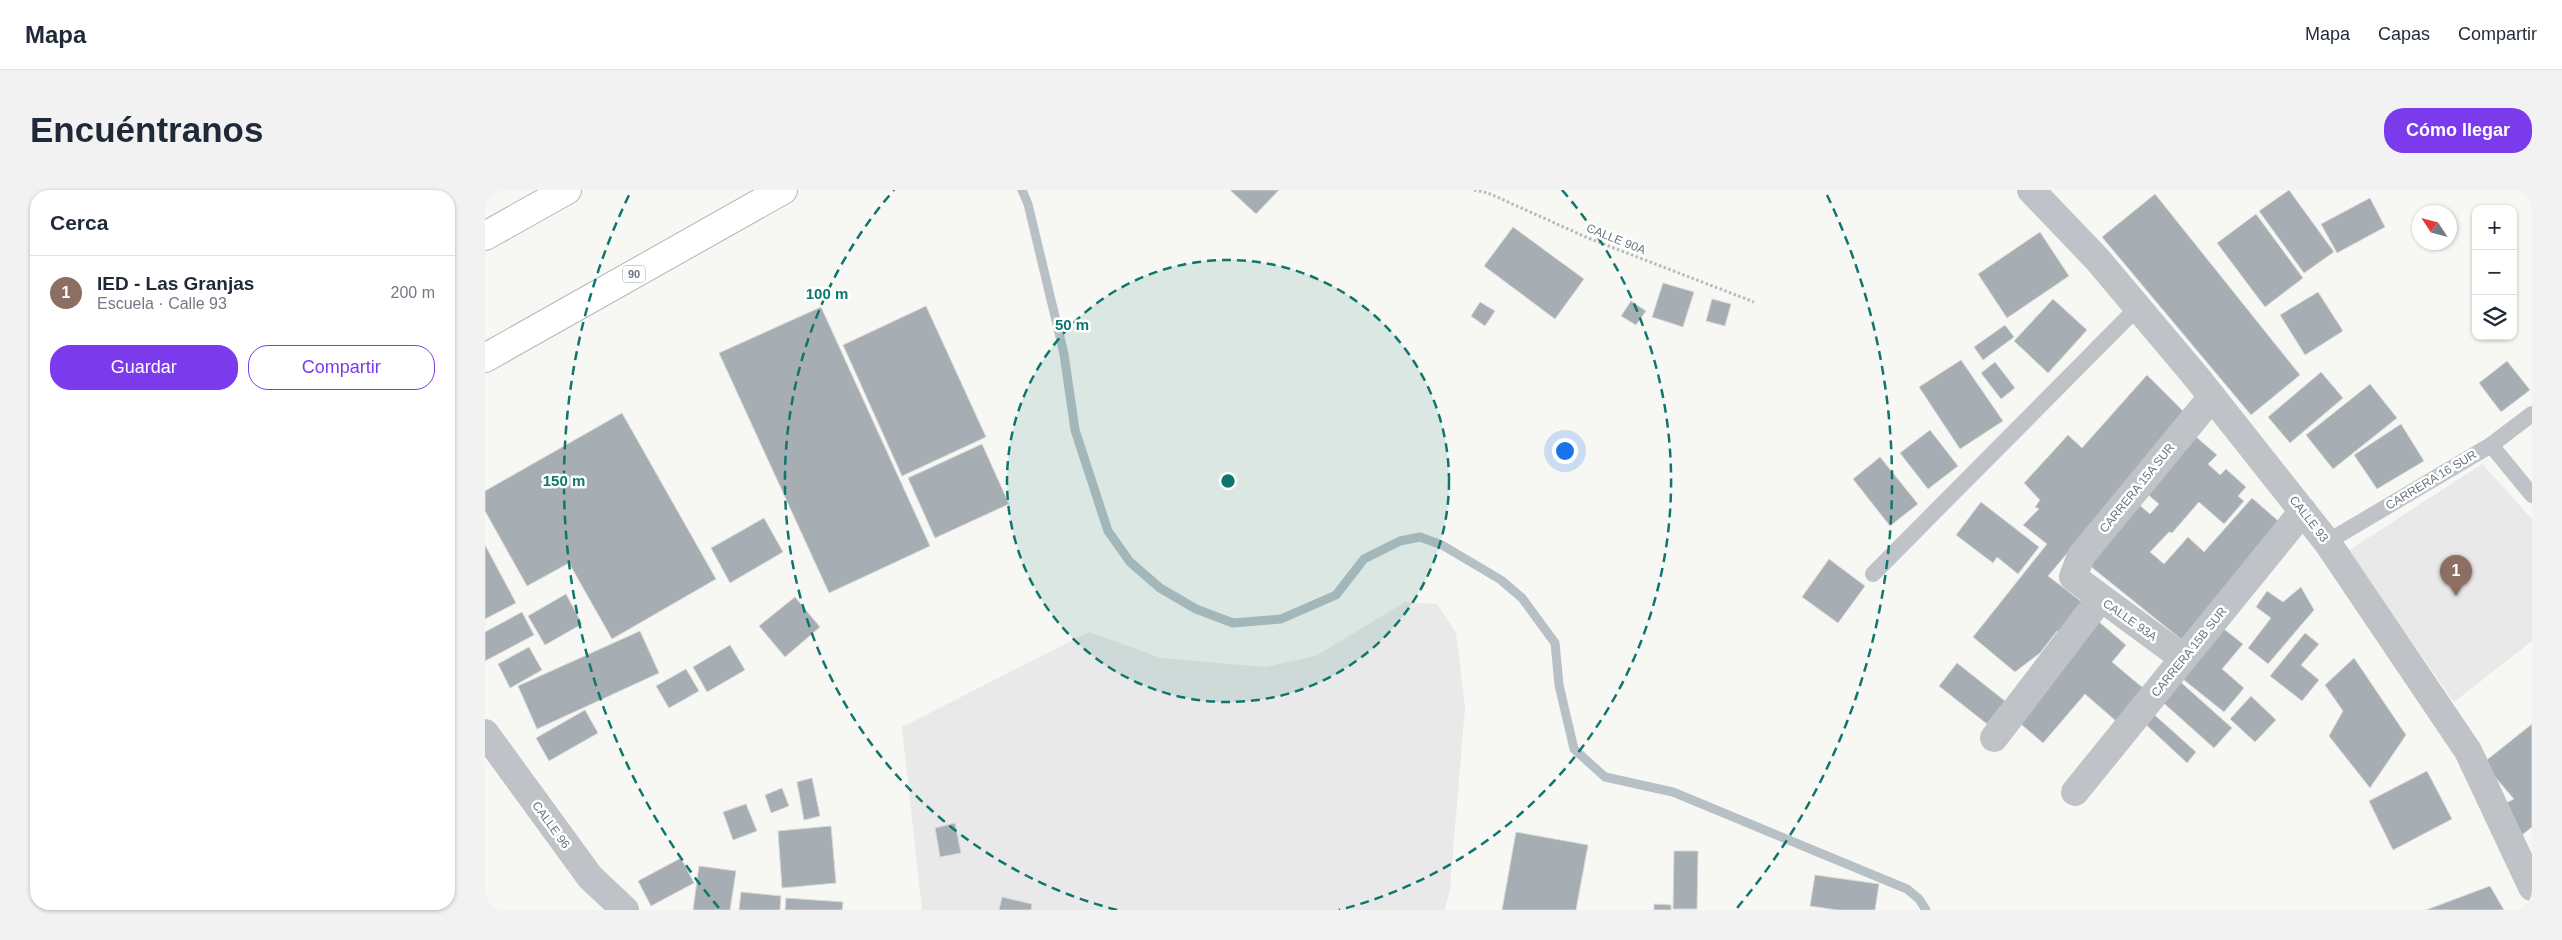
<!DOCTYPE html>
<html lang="es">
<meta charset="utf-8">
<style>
body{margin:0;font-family:Helvetica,sans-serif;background:#f2f2f3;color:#1f2937}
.controls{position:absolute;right:15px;top:15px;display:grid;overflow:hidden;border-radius:10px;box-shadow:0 1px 4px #0004}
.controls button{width:45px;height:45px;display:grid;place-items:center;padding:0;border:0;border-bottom:1px solid #e0e1e3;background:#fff;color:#1f2937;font:25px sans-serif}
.compass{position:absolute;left:1927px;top:15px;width:45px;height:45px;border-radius:50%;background:#fff;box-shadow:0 1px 4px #0004;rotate:306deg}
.you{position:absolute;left:1079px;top:260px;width:18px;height:18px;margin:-12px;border:4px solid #fff;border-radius:50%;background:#1a73e8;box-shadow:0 0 0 8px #1a73e833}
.badge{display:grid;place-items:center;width:32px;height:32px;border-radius:50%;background:#7c3aed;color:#fff;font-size:16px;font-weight:700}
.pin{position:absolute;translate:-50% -41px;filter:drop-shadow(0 1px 2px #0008)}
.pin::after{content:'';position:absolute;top:26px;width:18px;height:15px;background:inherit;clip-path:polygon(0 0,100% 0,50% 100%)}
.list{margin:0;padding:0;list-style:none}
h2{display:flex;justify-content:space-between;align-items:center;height:65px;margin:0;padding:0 20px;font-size:21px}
h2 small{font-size:16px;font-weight:400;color:#747a83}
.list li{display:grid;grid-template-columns:32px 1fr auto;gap:15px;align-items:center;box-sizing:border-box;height:75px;padding:0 20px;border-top:1px solid #e0e1e3}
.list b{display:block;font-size:19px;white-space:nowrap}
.list p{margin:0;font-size:16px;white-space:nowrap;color:#747a83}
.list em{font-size:16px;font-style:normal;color:#747a83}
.actions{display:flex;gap:10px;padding:15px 20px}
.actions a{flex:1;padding:11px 0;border:1px solid #7c3aed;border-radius:20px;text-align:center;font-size:18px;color:#7c3aed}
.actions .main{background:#7c3aed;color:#fff}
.icon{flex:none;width:28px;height:28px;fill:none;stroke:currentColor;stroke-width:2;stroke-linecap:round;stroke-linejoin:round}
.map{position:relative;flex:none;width:2047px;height:720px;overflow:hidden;border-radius:20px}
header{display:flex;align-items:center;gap:30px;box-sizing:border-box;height:70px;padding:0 25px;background:#fff;border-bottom:1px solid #e0e1e3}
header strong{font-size:24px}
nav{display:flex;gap:28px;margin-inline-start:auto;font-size:18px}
.intro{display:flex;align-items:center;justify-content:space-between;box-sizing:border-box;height:120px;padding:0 30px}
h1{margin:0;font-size:35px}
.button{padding:12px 22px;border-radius:20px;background:#7c3aed;color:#fff;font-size:18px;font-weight:700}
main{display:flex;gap:30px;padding:0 30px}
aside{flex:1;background:#fff;border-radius:20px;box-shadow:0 1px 4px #0004}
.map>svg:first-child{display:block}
.built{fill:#e8e9e8}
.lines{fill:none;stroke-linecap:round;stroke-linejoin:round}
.stream{stroke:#b7c1c5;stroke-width:9}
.building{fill:#a6adb3;stroke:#d8d8d7}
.trunk-casing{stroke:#b2b6b9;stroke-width:30}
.path{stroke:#b7babc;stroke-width:3;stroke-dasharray:2.5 2.5;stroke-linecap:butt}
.service{stroke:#bfc2c6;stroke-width:16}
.minor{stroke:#bfc2c6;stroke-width:28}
.trunk{stroke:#fff;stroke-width:28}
.ring{fill:none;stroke:#0f766e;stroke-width:2.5;stroke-dasharray:9 6}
.labels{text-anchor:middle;stroke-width:5;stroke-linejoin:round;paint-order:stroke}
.shield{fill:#fff;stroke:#969fa8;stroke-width:1}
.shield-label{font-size:11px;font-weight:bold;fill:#697682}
.street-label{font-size:12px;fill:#697682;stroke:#fff}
.centre{fill:#0f766e;stroke:#fff;stroke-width:2.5}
.ring-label{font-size:15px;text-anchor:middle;font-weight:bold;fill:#0f766e;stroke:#fff;stroke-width:5;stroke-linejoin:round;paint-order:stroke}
</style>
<header>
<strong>Mapa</strong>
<nav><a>Mapa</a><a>Capas</a><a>Compartir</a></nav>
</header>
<div class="intro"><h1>Encuéntranos</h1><a class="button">Cómo llegar</a></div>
<main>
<aside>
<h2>Cerca<small></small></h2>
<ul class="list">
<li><span class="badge" style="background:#8d6e63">1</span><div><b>IED - Las Granjas</b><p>Escuela · Calle 93</p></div><em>200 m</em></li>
</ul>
<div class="actions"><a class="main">Guardar</a><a>Compartir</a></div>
</aside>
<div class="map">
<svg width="2047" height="720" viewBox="0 0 2047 720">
<rect width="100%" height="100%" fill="#f7f7f4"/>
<g class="built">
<path d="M1997,274L2047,329V451L1969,512L1863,361Z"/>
<path d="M920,412L952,414L971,443L980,517L965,698L960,720H437L417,537L604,442L676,468L780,477L831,466Z"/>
</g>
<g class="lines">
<path class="stream" d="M537,0L543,14L579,164L590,240L623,341L645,372L675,398L711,419L748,433L796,429L851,405L879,369L915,351L935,347L957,355L1016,390L1037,408L1070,453L1074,495L1089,559L1120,587L1188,602L1422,699L1434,709L1441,720"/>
</g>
<g class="building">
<path d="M745,0H794L771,24Z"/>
<path d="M1804,0L1849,62L1819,83L1774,21Z"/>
<path d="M1670,4L1815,185L1766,225L1617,47Z"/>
<path d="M1885,8L1900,37L1852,63L1836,34Z"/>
<path d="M1771,24L1818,88L1780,117L1732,53Z"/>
<path d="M1028,37L1099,89L1070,129L999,76Z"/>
<path d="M1555,42L1584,86L1522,128L1493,84Z"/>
<path d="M1178,93L1209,102L1198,137L1167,127Z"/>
<path d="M1833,102L1858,141L1820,165L1795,125Z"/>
<path d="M1227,109L1246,114L1240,136L1221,131Z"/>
<path d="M1568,109L1602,140L1563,183L1529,151Z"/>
<path d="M1146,111L1161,121L1151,135L1136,126Z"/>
<path d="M995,112L1010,121L1000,136L986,126Z"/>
<path d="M441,116L501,247L417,286L358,155Z"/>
<path d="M336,117L445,356L344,403L234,163Z"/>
<path d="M1520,135L1529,147L1498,170L1489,157Z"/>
<path d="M1476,170L1518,231L1475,259L1434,197Z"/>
<path d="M2022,171L2045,200L2016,222L1994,193Z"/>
<path d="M1510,172L1530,198L1516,209L1496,183Z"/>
<path d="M1836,182L1858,208L1805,253L1783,227Z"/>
<path d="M1662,185L1700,223L1563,386L1601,415L1576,444L1572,441L1555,463L1530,482L1488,447L1562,354L1538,335L1554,319L1550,317L1555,310L1539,293L1583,245L1597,258Z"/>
<path d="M1885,194L1912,228L1848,279L1821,245Z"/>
<path d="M137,223L231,389L127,449L84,373L42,396L0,321V301Z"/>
<path d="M1916,234L1939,271L1892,299L1869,265Z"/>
<path d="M1445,240L1473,276L1443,299L1415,263Z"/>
<path d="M1710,246L1732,265L1723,274L1735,285L1741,279L1761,297L1753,306L1759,311L1739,334L1714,312L1687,343L1684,342L1665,362L1679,374L1703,347L1719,362L1767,308L1799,336L1697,450L1599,371L1651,312L1665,324L1674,314L1660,302Z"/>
<path d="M497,254L524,314L450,348L423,288Z"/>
<path d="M1395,267L1433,314L1405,336L1368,289Z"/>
<path d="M1496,312L1554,357L1533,384L1512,367L1508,373L1471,345Z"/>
<path d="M279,328L298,362L245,393L226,358Z"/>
<path d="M0,355L31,413L0,429Z"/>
<path d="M1344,369L1380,396L1353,433L1317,407Z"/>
<path d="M1816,397L1829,420L1783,474L1763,458L1786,428L1771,417L1782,401L1798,412Z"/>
<path d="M81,404L97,434L60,455L43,426Z"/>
<path d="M310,407L335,437L300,467L274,436Z"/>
<path d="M37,422L49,445L0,471V442Z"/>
<path d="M1613,431L1641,455L1627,472L1658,498L1631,531L1600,504L1558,553L1530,529Z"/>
<path d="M1735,436L1758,454L1737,479L1759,498L1739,522L1694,486Z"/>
<path d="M155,441L174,483L52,539L33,496Z"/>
<path d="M1820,443L1834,454L1816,475L1834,490L1817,511L1785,486Z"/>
<path d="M245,455L260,480L222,502L208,477Z"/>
<path d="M44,457L57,480L25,498L13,474Z"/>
<path d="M1869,468L1921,545L1885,598L1844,546L1858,521L1840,495Z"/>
<path d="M1472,473L1520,511L1502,534L1454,496Z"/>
<path d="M201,479L214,501L184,518L171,496Z"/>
<path d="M1691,488L1747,538L1729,558L1673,508Z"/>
<path d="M1766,506L1791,530L1770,552L1745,529Z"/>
<path d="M100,520L113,543L64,571L51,548Z"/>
<path d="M1664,520L1711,562L1702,573L1656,530Z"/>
<path d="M2047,534V637L2037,645L2019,614L2029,609L1998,573Z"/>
<path d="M1942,581L1967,629L1908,660L1884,611Z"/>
<path d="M327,588L335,626L319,630L312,592Z"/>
<path d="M297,598L304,616L286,623L280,605Z"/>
<path d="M261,614L272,641L248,650L238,622Z"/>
<path d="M470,633L476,663L455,667L450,638Z"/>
<path d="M346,636L351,693L297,698L293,641Z"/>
<path d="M1031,642L1103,655L1091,720H1017Z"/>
<path d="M1189,661H1213L1212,719H1188Z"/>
<path d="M196,668L209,693L166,716L153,691Z"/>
<path d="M214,676L251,681L245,720H208Z"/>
<path d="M1330,685L1394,694L1390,720H1352L1325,716Z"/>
<path d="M2005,696L2019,720H1941Z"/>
<path d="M256,702L296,706L295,720H254Z"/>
<path d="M517,707L547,714L546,720H514Z"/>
<path d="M301,708L358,712L357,720H300Z"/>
<path d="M1169,714L1186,715V720H1169Z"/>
</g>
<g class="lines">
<defs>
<g id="trunk">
<path d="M0,46L82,0"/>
<path d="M0,168L298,0"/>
</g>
</defs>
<use href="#trunk" class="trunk-casing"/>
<path class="path" d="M989,0L1003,3L1103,48L1269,112"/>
<g class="service">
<path d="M2006,255L2047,305"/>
<path d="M1842,352L2006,255L2047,224"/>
<path d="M1388,384L1653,117"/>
</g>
<g class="minor">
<path d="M1546,0L1612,69L1713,189L1842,352L1983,561L2047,697"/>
<path d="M1698,468L1588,387L1596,366L1727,207"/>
<path d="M0,543L105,687L140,720"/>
<path d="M1509,548L1615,409"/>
<path d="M1590,602L1818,321"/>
</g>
<use href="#trunk" class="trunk"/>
</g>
<circle cx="743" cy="291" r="221" fill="#0f766e" fill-opacity=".12"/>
<g class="ring">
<circle cx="743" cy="291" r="221"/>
<path d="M632 720A443 443 0 0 1 409 0M1077 0A443 443 0 0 1 854 720"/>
<path d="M234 718A664 664 0 0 1 144 5M1342 5A664 664 0 0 1 1252 718"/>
</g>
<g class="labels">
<rect class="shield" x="138" y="75.5" width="22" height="17" rx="4"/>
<g class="shield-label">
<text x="149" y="88">90</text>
</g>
<g class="street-label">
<text transform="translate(1131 49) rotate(22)" y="4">CALLE 90A</text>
<text transform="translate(1946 290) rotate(-31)" y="4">CARRERA 16 SUR</text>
<text transform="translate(1652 298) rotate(-51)" y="4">CARRERA 15A SUR</text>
<text transform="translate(1824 329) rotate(52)" y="4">CALLE 93</text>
<text transform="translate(1645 430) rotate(35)" y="4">CALLE 93A</text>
<text transform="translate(1704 462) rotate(-51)" y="4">CARRERA 15B SUR</text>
<text transform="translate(66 635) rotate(54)" y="4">CALLE 96</text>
</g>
</g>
<circle cx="743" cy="291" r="8" class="centre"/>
<g class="ring-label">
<text x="342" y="109">100 m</text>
<text x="587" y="140">50 m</text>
<text x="79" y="296">150 m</text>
</g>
</svg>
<div class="controls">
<button>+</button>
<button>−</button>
<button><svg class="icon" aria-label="layers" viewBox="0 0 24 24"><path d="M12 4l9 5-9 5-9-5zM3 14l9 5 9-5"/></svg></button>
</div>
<svg class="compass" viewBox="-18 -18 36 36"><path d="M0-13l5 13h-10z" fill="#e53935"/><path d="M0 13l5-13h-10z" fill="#747a83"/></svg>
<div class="you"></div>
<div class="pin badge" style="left:1971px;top:406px;background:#8d6e63">1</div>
</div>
</main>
